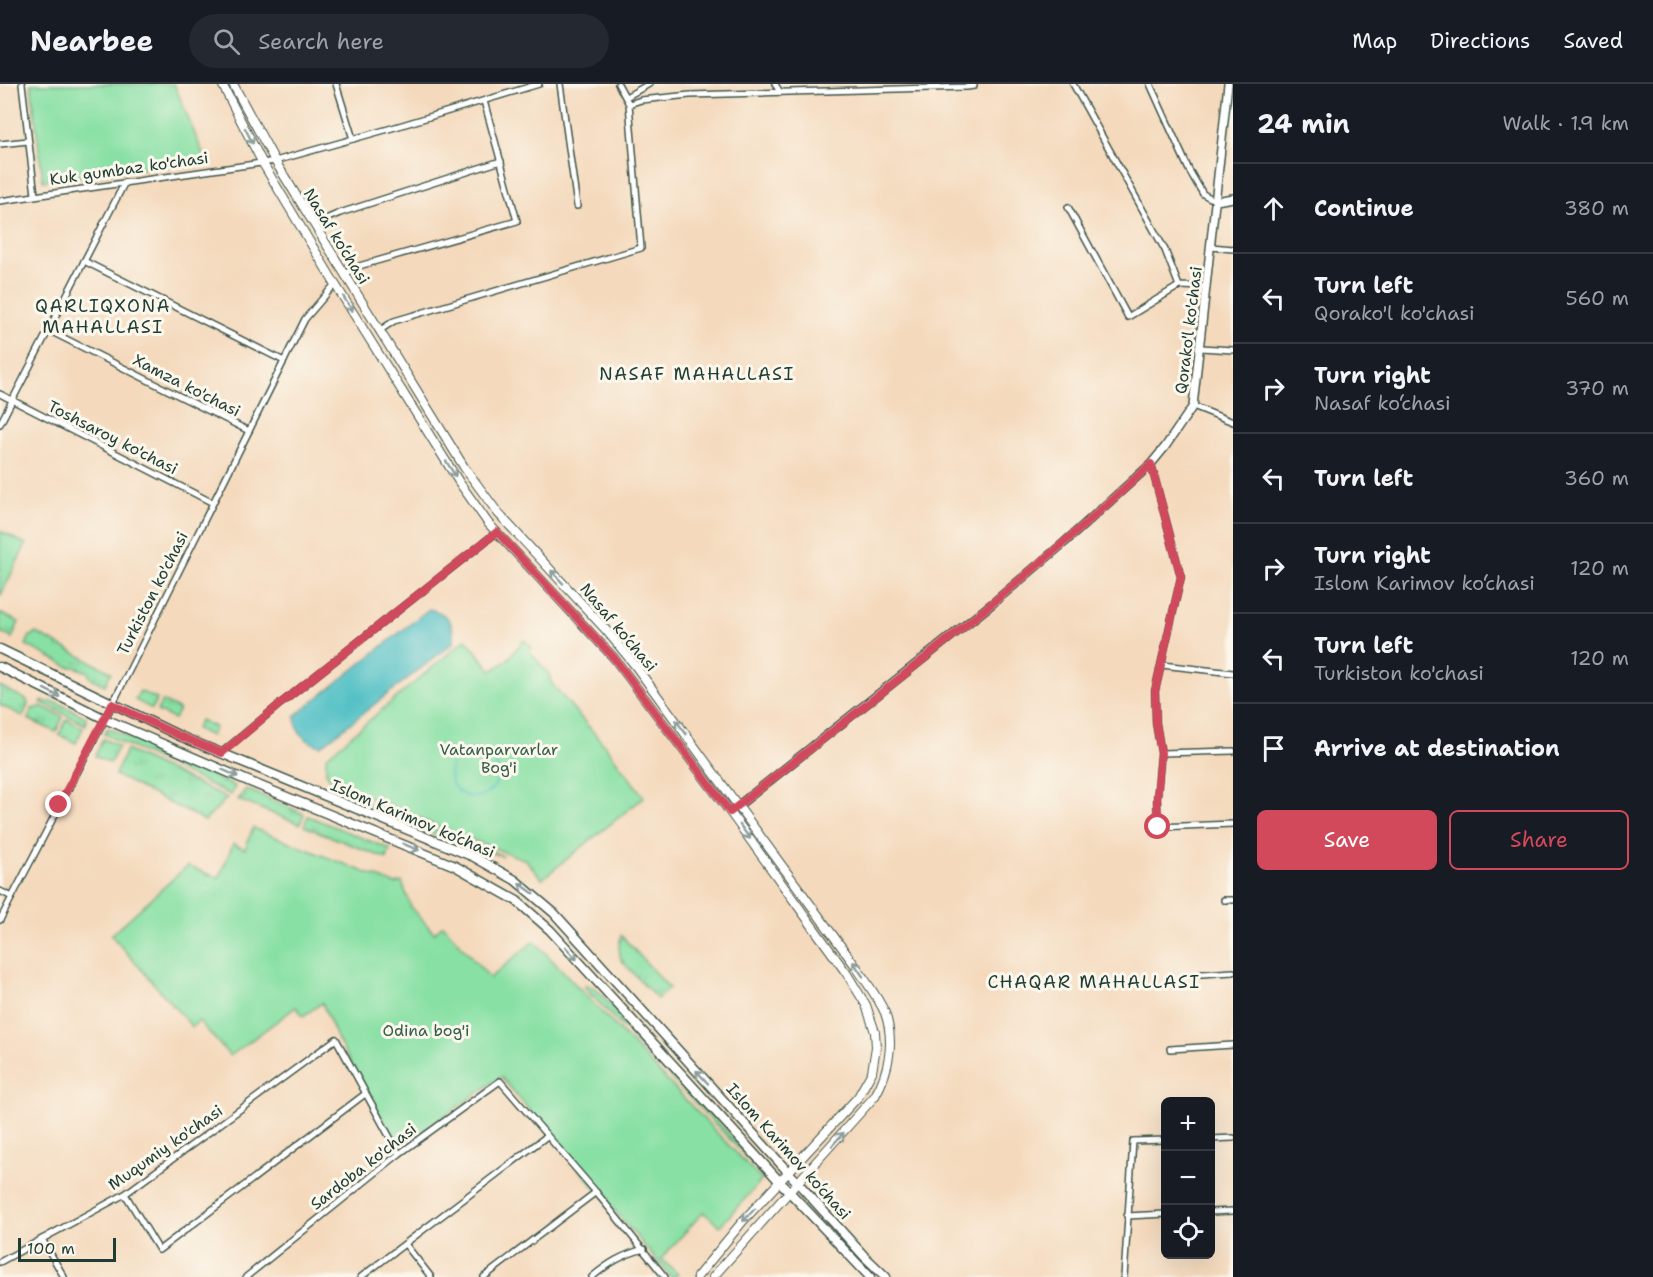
<!DOCTYPE html>
<meta charset="utf-8">
<style>
body{margin:0;font-family:"Shantell Sans",sans-serif;background:#242831;color:#f1f3f6}
.controls{position:absolute;right:18px;bottom:18px;display:grid;overflow:hidden;border-radius:9px;box-shadow:0 6px 24px #0002}
.controls button{width:54px;height:54px;display:grid;place-items:center;padding:0;border:0;border-bottom:2px solid #363941;background:#171b24;color:#f1f3f6;font:30px sans-serif}
.scale{position:absolute;left:18px;bottom:15px;width:98px;box-sizing:border-box;padding-left:6px;border:3px solid #1f3d34;border-top:0;font-size:16px;line-height:21px;white-space:nowrap;color:#1f3d34;-webkit-text-stroke:4px #fbf7ec;paint-order:stroke}
.stop{position:absolute;width:18px;height:18px;margin:-14px;border:4px solid #d1495b;border-radius:50%;background:#fff}
.stop.end{background:#d1495b;border-color:#fff;box-shadow:0 2px 6px #0008}
.list{margin:0;padding:0;list-style:none}
h2{display:flex;justify-content:space-between;align-items:center;height:78px;margin:0;padding:0 24px;font-size:26px}
h2 small{font-size:20px;font-weight:400;color:#9ea1a6}
.list li{display:grid;grid-template-columns:39px 1fr auto;gap:18px;align-items:center;box-sizing:border-box;height:90px;padding:0 24px;border-top:2px solid #363941}
.list b{display:block;font-size:22px;white-space:nowrap}
.list p{margin:0;font-size:20px;white-space:nowrap;color:#9ea1a6}
.list em{font-size:20px;font-style:normal;color:#9ea1a6}
.actions{display:flex;gap:12px;padding:18px 24px}
.actions a{flex:1;padding:14px 0;border:2px solid #d1495b;border-radius:9px;text-align:center;font-size:21px;color:#d1495b}
.actions .main{background:#d1495b;color:#fff}
.icon{flex:none;width:33px;height:33px;fill:none;stroke:currentColor;stroke-width:2;stroke-linecap:round;stroke-linejoin:round}
.map{position:relative;flex:none;width:1233px;height:1193px;overflow:hidden}
header{display:flex;align-items:center;gap:36px;box-sizing:border-box;height:84px;padding:0 30px;background:#171b24;border-bottom:2px solid #363941}
header strong{font-size:28px}
nav{display:flex;gap:33px;margin-inline-start:auto;font-size:21px}
.search{width:420px;height:54px;background:#242831;display:flex;align-items:center;gap:15px;box-sizing:border-box;padding:0 21px;border-radius:33px;color:#9ea1a6;font-size:22px}
main{display:flex}
aside{flex:1;background:#171b24}
.map>svg:first-child{display:block}
.grass{fill:url(#grass-tufts);stroke:#548e6c;stroke-width:1.5}
.park{fill:#88e0a4;stroke:#548e6c;stroke-width:1.5}
.water{fill:#50bfc5;stroke:#387e7c;stroke-width:1.5}
.lines{fill:none;stroke-linecap:round;stroke-linejoin:round}
.stream{stroke:#50bfc5;stroke-width:2}
.minor-casing{stroke:#3f5448;stroke-width:8}
.tertiary-casing{stroke:#3f5448;stroke-width:10}
.secondary-casing{stroke:#3f5448;stroke-width:10}
.primary-casing{stroke:#3f5448;stroke-width:11}
.minor{stroke:#fff;stroke-width:5}
.tertiary{stroke:#fff;stroke-width:7}
.secondary{stroke:#fff;stroke-width:8}
.primary{stroke:#fff;stroke-width:8}
.oneway{stroke:#8f9e9a}
.route{stroke:#d1495b;stroke-width:8}
.labels{text-anchor:middle;stroke-width:6;stroke-linejoin:round;paint-order:stroke}
.street-label{font-size:16px;fill:#1f3d34;stroke:#fbf7ec}
.park-label{font-size:16px;fill:#345e4a;stroke:#fbf7ec}
.neighbourhood-label{font-size:18px;letter-spacing:1.5px;fill:#1f3d34;stroke:#fbf7ec}
</style>
<header>
<strong>Nearbee</strong>
<div class="search"><svg class="icon" aria-label="search" viewBox="0 0 24 24"><circle cx="10" cy="10" r="6"/><path d="M15 15l6 6"/></svg>Search here</div>
<nav><a>Map</a><a>Directions</a><a>Saved</a></nav>
</header>
<main>
<div class="map">
<svg width="1233" height="1193" viewBox="0 0 1233 1193">
<defs>
<pattern id="grass-tufts" width="24" height="20" patternUnits="userSpaceOnUse" patternTransform="scale(1.5)"><rect width="24" height="20" fill="#88e0a4"/><path d="M3 7l-1-3M5 7V3M7 7l1-3M15 17l-1-3M17 17v-4M19 17l1-3" fill="none" stroke="#75c18e"/></pattern>
</defs>
<rect width="100%" height="100%" fill="#fbf7ec"/>
<filter id="ink" filterUnits="userSpaceOnUse"><feTurbulence type="fractalNoise" baseFrequency=".0167" numOctaves="2"/><feDisplacementMap in="SourceGraphic" scale="12" xChannelSelector="R" yChannelSelector="G"/><feConvolveMatrix kernelMatrix="1 2 1 2 8 2 1 2 1" color-interpolation-filters="sRGB"/></filter>
<filter id="wash" filterUnits="userSpaceOnUse"><feTurbulence type="fractalNoise" baseFrequency=".008" numOctaves="4" result="noise"/><feDisplacementMap in="SourceGraphic" scale="24" xChannelSelector="R" yChannelSelector="G"/><feGaussianBlur stdDeviation="1.35" result="paint"/><feColorMatrix in="noise" values="0 0 0 0 0 0 0 0 0 0 0 0 0 0 0 0 0 1.4 0 .05"/><feComposite in="paint" operator="in"/></filter>
<g filter="url(#wash)">
<rect width="100%" height="100%" fill="#f4d9bc"/>
<g class="grass">
<path d="M0,529L19,538L12,554L0,548Z"/>
<path d="M36,549L111,588L105,601L90,594L88,588L75,583H69L26,561L30,552Z"/>
<path d="M0,602L27,616L28,621L23,632L0,621Z"/>
<path d="M140,607L157,615L152,625L135,616Z"/>
<path d="M42,617L58,619L86,633V641L41,618Z"/>
<path d="M162,617L179,625L174,635L157,627Z"/>
<path d="M41,622L63,633L56,648L28,635L32,625L38,624Z"/>
<path d="M67,635L83,644L76,659L59,651Z"/>
<path d="M200,636L215,643L211,652L196,645Z"/>
<path d="M108,644L235,702L231,711L104,650Z"/>
<path d="M103,655L119,662L110,679L95,672Z"/>
<path d="M126,666L227,714L205,737L115,691Z"/>
<path d="M325,702L503,772L454,758L326,708Z"/>
<path d="M246,705L304,730L300,740L238,716Z"/>
<path d="M308,732L390,765L387,775L304,742Z"/>
<path d="M621,851L669,904L657,915L621,876L619,864Z"/>
<path d="M586,901L595,904L630,941L625,946L585,904Z"/>
<path d="M634,945L766,1090L764,1091L629,950Z"/>
</g>
<g class="park">
<path d="M31,0H174L206,77L43,97Z"/>
<path d="M0,447L26,460L0,513Z"/>
<path d="M466,555L492,587L507,576L524,556L532,564L530,568L549,590L552,600L606,663L644,713L542,795L526,776L464,753L332,698L326,688V673Z"/>
<path d="M253,744L395,800L402,798L411,823L434,849L443,841L490,894L534,857L762,1096L720,1142L703,1128L661,1175L678,1190L675,1193H671L501,993L398,1064L339,958L322,919L303,932L296,923L230,972L199,937L192,943L111,851L187,782L219,794L233,760L245,765Z"/>
</g>
<path class="water" d="M429,525C448,529 455,539 453,559L321,662C305,658 296,648 295,632Z"/>
<g class="lines">
<circle class="stream" cx="474" cy="689" r="24"/>
</g>
</g>
<g filter="url(#ink)">
<g class="lines">
<defs>
<g id="minor">
<path d="M22,0L35,111"/>
<path d="M336,0L353,55"/>
<path d="M560,0L577,122"/>
<path d="M775,0L780,8"/>
<path d="M1073,0L1165,166L1179,202L1207,203"/>
<path d="M1150,0L1189,86L1203,110L1216,117"/>
<path d="M626,13L649,0"/>
<path d="M629,20L641,16L690,11L967,3L974,2V0"/>
<path d="M0,60L28,57"/>
<path d="M0,117L275,77L392,44L539,0"/>
<path d="M1068,123L1128,233L1179,202"/>
<path d="M314,140L340,129L501,77"/>
<path d="M1211,163L1233,165"/>
<path d="M84,177L284,277"/>
<path d="M345,190L359,182L517,137L484,17"/>
<path d="M48,246L249,347"/>
<path d="M379,247L394,237L641,164L629,20L618,0"/>
<path d="M1201,264L1233,266"/>
<path d="M0,310L213,419"/>
<path d="M1193,322L1233,338"/>
<path d="M0,340L125,98"/>
<path d="M1151,380L1181,493L1155,607L1156,639L1161,669L1157,714L1158,743L1233,740"/>
<path d="M1162,581L1233,589"/>
<path d="M221,669L280,620L497,448"/>
<path d="M1161,669L1233,667"/>
<path d="M0,807L12,813"/>
<path d="M1224,816H1233"/>
<path d="M0,836L105,635L305,235L335,200"/>
<path d="M1202,890L1233,888"/>
<path d="M1170,965L1233,961"/>
<path d="M1210,1055L1233,1054"/>
<path d="M125,1110L159,1166L365,1010"/>
<path d="M1210,1128L1233,1127"/>
<path d="M1127,1132L1166,1130"/>
<path d="M42,1155L64,1193"/>
<path d="M405,1160L431,1193"/>
<path d="M0,1178L125,1110L336,955L399,1070"/>
<path d="M246,1193L399,1070L500,997L596,1108L665,1193"/>
<path d="M361,1193L547,1052"/>
<path d="M484,1193L596,1108"/>
<path d="M592,1193C609,1179 622,1171 644,1165"/>
<path d="M1124,1193L1133,1057L1166,1056"/>
</g>
<g id="tertiary">
<path d="M1216,117L1233,114"/>
<path d="M739,721L993,519L1065,458L1151,380L1165,363L1193,322L1228,0"/>
</g>
<g id="secondary">
<path d="M222,0L262,78L335,200L459,398L488,439L614,574L730,728L847,890L866,921L875,948L876,963L872,988L858,1013L743,1137L697,1193"/>
<path d="M233,0L275,77L464,383L498,429L606,546L634,580L857,884C866,898 878,913 885,929C895,957 889,988 875,1012L713,1193"/>
</g>
<g id="primary">
<path d="M0,565L182,653L474,773L515,796L554,829L864,1172L886,1193"/>
<path d="M0,583L105,635L248,697L455,782L517,817L550,846L780,1098L870,1193"/>
</g>
</defs>
<use href="#minor" class="minor-casing"/>
<use href="#tertiary" class="tertiary-casing"/>
<use href="#secondary" class="secondary-casing"/>
<use href="#primary" class="primary-casing"/>
<use href="#minor" class="minor"/>
<use href="#tertiary" class="tertiary"/>
<use href="#secondary" class="secondary"/>
<use href="#primary" class="primary"/>
</g>
<defs><path id="oneway-shaft" d="M-6 0H5M1.5-3L5.5 0L1.5 3" fill="none" stroke-width="1.6" stroke-linecap="round" stroke-linejoin="round" transform="scale(1.5)"/></defs>
<g class="oneway">
<use href="#oneway-shaft" transform="translate(249 52) rotate(63)"/>
<use href="#oneway-shaft" transform="translate(348 220) rotate(58)"/>
<use href="#oneway-shaft" transform="translate(451 385) rotate(58)"/>
<use href="#oneway-shaft" transform="translate(557 493) rotate(-133)"/>
<use href="#oneway-shaft" transform="translate(52 609) rotate(27)"/>
<use href="#oneway-shaft" transform="translate(681 643) rotate(-127)"/>
<use href="#oneway-shaft" transform="translate(230 689) rotate(24)"/>
<use href="#oneway-shaft" transform="translate(745 748) rotate(54)"/>
<use href="#oneway-shaft" transform="translate(411 763) rotate(22)"/>
<use href="#oneway-shaft" transform="translate(526 804) rotate(-144)"/>
<use href="#oneway-shaft" transform="translate(571 869) rotate(48)"/>
<use href="#oneway-shaft" transform="translate(858 885) rotate(-124)"/>
<use href="#oneway-shaft" transform="translate(702 993) rotate(-133)"/>
<use href="#oneway-shaft" transform="translate(838 1055) rotate(-48)"/>
<use href="#oneway-shaft" transform="translate(749 1131) rotate(134)"/>
</g>
</g>
<g class="lines" filter="url(#ink)">
<path class="route" d="M59,721L112,620L182,653L222,669L280,620L497,448L614,574L730,728C873,615 1019,504 1151,380L1181,493L1155,607L1156,639L1161,669L1157,714L1158,743"/>
</g>
<g class="labels">
<g class="street-label">
<text transform="translate(129 84) rotate(-8)" y="6">Kuk gumbaz ko'chasi</text>
<text transform="translate(337 152) rotate(58)" y="6">Nasaf ko‘chasi</text>
<text transform="translate(1188 246) rotate(-83)" y="6">Qorako'l ko'chasi</text>
<text transform="translate(187 301) rotate(27)" y="6">Xamza ko'chasi</text>
<text transform="translate(113 353) rotate(27)" y="6">Toshsaroy ko'chasi</text>
<text transform="translate(152 509) rotate(-63)" y="6">Turkiston ko'chasi</text>
<text transform="translate(619 543) rotate(50)" y="6">Nasaf ko‘chasi</text>
<text transform="translate(413 734) rotate(23)" y="6">Islom Karimov ko‘chasi</text>
<text transform="translate(165 1063) rotate(-35)" y="6">Muqumiy ko'chasi</text>
<text transform="translate(789 1067) rotate(48)" y="6">Islom Karimov ko‘chasi</text>
<text transform="translate(363 1082) rotate(-38)" y="6">Sardoba ko'chasi</text>
</g>
<g class="park-label">
<text x="499" y="671">Vatanparvarlar<tspan x="499" dy="18">Bog'i</tspan></text>
<text x="426" y="952">Odina bog'i</text>
</g>
<g class="neighbourhood-label">
<text x="103" y="228">QARLIQXONA<tspan x="103" dy="21">MAHALLASI</tspan></text>
<text x="697" y="296">NASAF MAHALLASI</text>
<text x="1094" y="904">CHAQAR MAHALLASI</text>
</g>
</g>
</svg>
<div class="controls">
<button>+</button>
<button>−</button>
<button><svg class="icon" aria-label="locate" viewBox="0 0 24 24"><circle cx="12" cy="12" r="6"/><path d="M12 2v4M12 18v4M2 12h4M18 12h4"/></svg></button>
</div>
<div class="scale">100 m</div>
<div class="stop" style="left:1158px;top:743px"></div>
<div class="stop end" style="left:59px;top:721px"></div>
</div>
<aside>
<h2>24 min<small>Walk · 1.9 km</small></h2>
<ul class="list">
<li><svg class="icon" aria-label="ahead" viewBox="0 0 24 24"><path d="M12 20V5M6 11l6-6 6 6"/></svg><div><b>Continue</b></div><em>380 m</em></li>
<li><svg class="icon" aria-label="left" viewBox="0 0 24 24"><path d="M17 20v-9H6M10 6l-5 5 5 5"/></svg><div><b>Turn left</b><p>Qorako'l ko'chasi</p></div><em>560 m</em></li>
<li><svg class="icon" aria-label="right" viewBox="0 0 24 24"><path d="M7 20v-9h11M14 6l5 5-5 5"/></svg><div><b>Turn right</b><p>Nasaf ko‘chasi</p></div><em>370 m</em></li>
<li><svg class="icon" aria-label="left" viewBox="0 0 24 24"><path d="M17 20v-9H6M10 6l-5 5 5 5"/></svg><div><b>Turn left</b></div><em>360 m</em></li>
<li><svg class="icon" aria-label="right" viewBox="0 0 24 24"><path d="M7 20v-9h11M14 6l5 5-5 5"/></svg><div><b>Turn right</b><p>Islom Karimov ko‘chasi</p></div><em>120 m</em></li>
<li><svg class="icon" aria-label="left" viewBox="0 0 24 24"><path d="M17 20v-9H6M10 6l-5 5 5 5"/></svg><div><b>Turn left</b><p>Turkiston ko'chasi</p></div><em>120 m</em></li>
<li><svg class="icon" aria-label="arrive" viewBox="0 0 24 24"><path d="M6 21V4h12l-3 4 3 4H6"/></svg><div><b>Arrive at destination</b></div></li>
</ul>
<div class="actions"><a class="main">Save</a><a>Share</a></div>
</aside>
</main>
